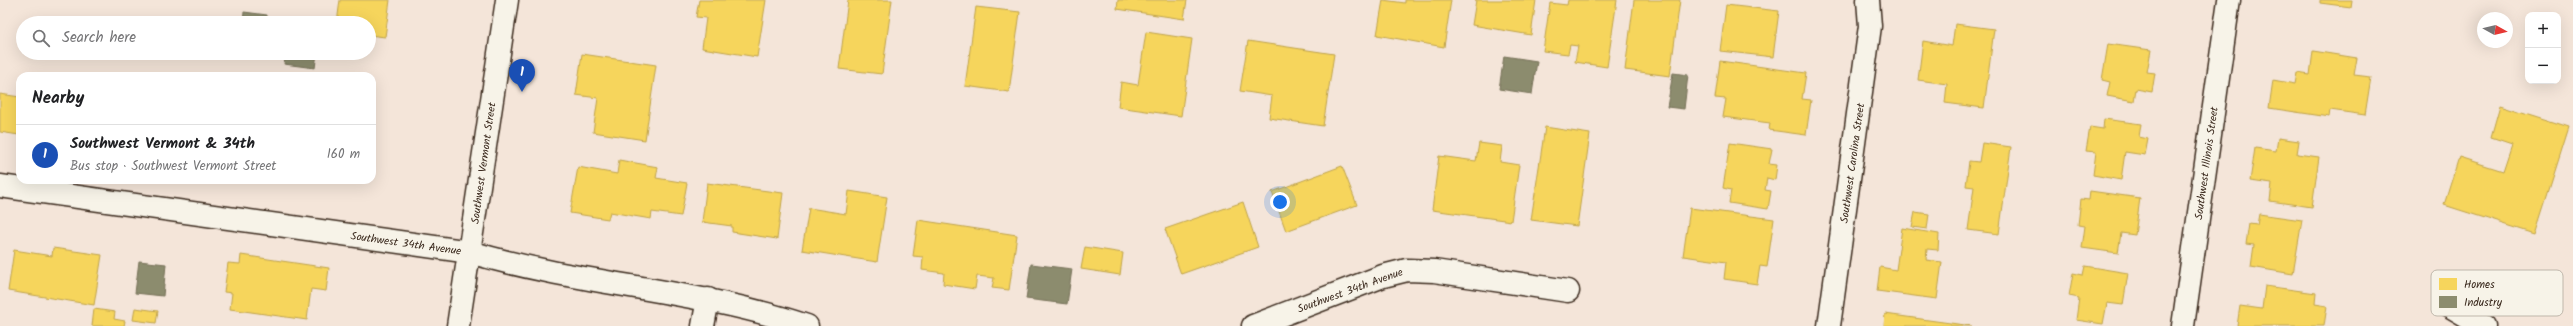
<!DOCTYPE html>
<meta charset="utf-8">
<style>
body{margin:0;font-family:Kalam,sans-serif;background:#f6f6f6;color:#202124}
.controls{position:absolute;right:12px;top:12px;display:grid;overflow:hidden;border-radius:8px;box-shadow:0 4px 16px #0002}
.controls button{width:36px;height:36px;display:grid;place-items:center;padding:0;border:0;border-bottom:1px solid #e0e0e0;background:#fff;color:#202124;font:20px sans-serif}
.compass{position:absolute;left:2477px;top:12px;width:36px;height:36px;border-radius:50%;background:#fff;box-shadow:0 4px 16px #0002;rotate:98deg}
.you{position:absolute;left:1280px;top:202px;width:14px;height:14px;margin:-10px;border:3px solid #fff;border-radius:50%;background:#1a73e8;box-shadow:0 0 0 6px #1a73e833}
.badge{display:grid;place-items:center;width:26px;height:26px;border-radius:50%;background:#7c3aed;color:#fff;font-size:13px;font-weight:700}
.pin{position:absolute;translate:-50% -33px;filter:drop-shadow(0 1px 2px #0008)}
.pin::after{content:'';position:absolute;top:21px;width:14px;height:12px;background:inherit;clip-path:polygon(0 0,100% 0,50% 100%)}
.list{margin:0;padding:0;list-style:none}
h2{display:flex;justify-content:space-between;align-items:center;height:52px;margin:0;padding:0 16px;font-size:17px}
h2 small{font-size:13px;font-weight:400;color:#757577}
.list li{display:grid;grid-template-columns:26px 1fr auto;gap:12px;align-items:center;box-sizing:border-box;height:60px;padding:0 16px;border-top:1px solid #e0e0e0}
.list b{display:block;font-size:15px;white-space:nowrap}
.list p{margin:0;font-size:13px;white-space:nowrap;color:#757577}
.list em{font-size:13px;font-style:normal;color:#757577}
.icon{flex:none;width:22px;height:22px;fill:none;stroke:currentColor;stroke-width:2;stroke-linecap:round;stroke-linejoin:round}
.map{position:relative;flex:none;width:2573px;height:326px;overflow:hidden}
.search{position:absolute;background:#fff;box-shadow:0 4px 16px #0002;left:16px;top:16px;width:360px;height:44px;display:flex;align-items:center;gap:10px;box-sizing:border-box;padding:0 14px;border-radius:22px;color:#757577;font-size:15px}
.panel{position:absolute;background:#fff;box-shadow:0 4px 16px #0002;left:16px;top:72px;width:360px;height:112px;border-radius:12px}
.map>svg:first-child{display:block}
.homes{fill:#f6d55c;stroke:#bea249}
.industry{fill:#8c8c6e;stroke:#746f56}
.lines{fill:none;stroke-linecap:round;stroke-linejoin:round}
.street-casing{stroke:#3b2a1e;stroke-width:25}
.secondary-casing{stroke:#3b2a1e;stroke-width:25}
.street{stroke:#f7f3e8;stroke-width:22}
.secondary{stroke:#f7f3e8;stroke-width:22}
.labels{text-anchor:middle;stroke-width:4;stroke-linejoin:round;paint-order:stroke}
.street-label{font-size:11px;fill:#3b2a1e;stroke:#f7f3e8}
.key{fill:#f7f3e8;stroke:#bfb7ab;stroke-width:1}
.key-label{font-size:11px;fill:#3b2a1e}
</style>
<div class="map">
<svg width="2573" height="326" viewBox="0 0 2573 326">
<rect width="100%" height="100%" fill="#f4e5d9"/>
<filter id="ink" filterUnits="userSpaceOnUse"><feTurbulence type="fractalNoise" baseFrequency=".025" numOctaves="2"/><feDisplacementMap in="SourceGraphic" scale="8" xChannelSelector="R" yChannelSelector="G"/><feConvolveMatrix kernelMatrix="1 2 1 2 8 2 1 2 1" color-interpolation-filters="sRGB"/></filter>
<g filter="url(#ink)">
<g class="homes">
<path d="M340,0H390L385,37L369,35V23H337Z"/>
<path d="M699,0H766L757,57L702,48L706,18L696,17Z"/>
<path d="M848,0H892L882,74L839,69Z"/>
<path d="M1118,0H1187L1184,19L1117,9Z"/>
<path d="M1383,0L1405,3V0H1451L1444,47L1377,35Z"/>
<path d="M1476,0H1536L1531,35L1472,25Z"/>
<path d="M1568,0H1617L1607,67L1575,62L1578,46L1570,45L1568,54L1543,51L1550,3L1567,5Z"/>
<path d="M1634,0H1680L1670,76L1625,70Z"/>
<path d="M2320,0H2352L2351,7L2320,3Z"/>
<path d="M1726,5L1779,11L1773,57L1720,51Z"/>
<path d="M976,7L1020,12L1009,92L965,86Z"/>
<path d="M1955,24L1994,29L1984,108L1945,103L1947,84L1918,80L1923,41L1952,46Z"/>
<path d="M1146,32L1192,39L1181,116L1118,107L1121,82L1138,85Z"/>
<path d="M1248,41L1334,54L1323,126L1269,118L1272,96L1240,91Z"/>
<path d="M2108,44L2151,50L2147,72L2155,73L2152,92L2136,89L2134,101L2107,96L2110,82L2102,80Z"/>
<path d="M2313,51L2357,58L2354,75L2371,77L2365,115L2330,110L2329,117L2269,108L2273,80L2295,84L2297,73L2310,75Z"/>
<path d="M582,54L656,65L645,140L593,132L598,98L576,95Z"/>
<path d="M1720,61L1806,73L1802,99L1811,100L1806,135L1769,130L1770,123L1723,117L1726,99L1715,98Z"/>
<path d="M0,94L20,97L19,135L0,132Z"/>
<path d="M2500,105L2569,127L2535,234L2444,205L2459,157L2503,171L2512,144L2491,137Z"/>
<path d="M2104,119L2141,124L2139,137L2148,139L2145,155L2125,152L2121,180L2093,175L2096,152L2086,151L2090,127L2103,129Z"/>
<path d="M1545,127L1590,134L1577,226L1531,220Z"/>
<path d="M2278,138L2299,141L2297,154L2319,157L2312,207L2270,201L2272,184L2250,181L2255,148L2276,151Z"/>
<path d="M1479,143L1502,146L1500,162L1519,165L1511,221L1432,210L1439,156L1476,161Z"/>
<path d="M1730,143L1772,149L1769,164L1777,165L1775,180L1767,178L1765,190L1771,191L1768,209L1729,203L1731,190L1723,188Z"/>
<path d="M1982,143L2011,147L1999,234L1968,230L1974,187L1966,186L1969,161L1979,162Z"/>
<path d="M619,160L658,167L656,178L687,183L681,216L652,212L651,219L610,212L608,219L570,213L578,167L617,174Z"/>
<path d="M1342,166L1357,205L1286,231L1272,192Z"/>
<path d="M707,183L783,193L777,239L732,232V226L702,222Z"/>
<path d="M849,191L887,197L877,262L802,250L809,208L846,214Z"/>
<path d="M2090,191L2140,198L2135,235L2121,233L2118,253L2082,248L2085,226L2078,225L2081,199L2089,200Z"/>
<path d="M1243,202L1258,247L1181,274L1165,229Z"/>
<path d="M1690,208L1774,219L1767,267L1760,266L1757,284L1724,279L1726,262L1683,256Z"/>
<path d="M1915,212L1929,214L1927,229L1912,227Z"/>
<path d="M2259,214L2302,220L2293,274L2251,267L2254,245L2246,244L2249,224L2257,225Z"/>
<path d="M918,220L1017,235L1009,290L992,288L994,278L977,276L975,289L943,284L944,273L922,270L923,257L913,256Z"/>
<path d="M1902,228L1939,234L1938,250L1927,249L1926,260L1942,262L1937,299L1877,291L1880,267L1896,270Z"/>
<path d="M1085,247L1123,253L1120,275L1081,269Z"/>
<path d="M53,248L102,255L94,305L8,291L14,250L52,256Z"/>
<path d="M241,255L329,268L326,291L311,289L307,320L230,309L232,293L224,292L228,263L240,264Z"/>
<path d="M2085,266L2128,273L2123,305L2107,303L2103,324L2076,320L2079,298L2069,296L2073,273L2083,275Z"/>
<path d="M2265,286L2316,293L2315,304L2327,306L2324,326H2237L2240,306L2262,309Z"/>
<path d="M135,308L158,311L156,323L133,320Z"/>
<path d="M94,309L115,312L114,319L125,321L124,326H92Z"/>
<path d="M1885,314L1972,326H1884Z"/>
</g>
<g class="industry">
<path d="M244,12L267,15V23H243Z"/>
<path d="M286,53H317L315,68L284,64Z"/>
<path d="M1504,56L1537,61L1532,94L1499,89Z"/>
<path d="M1673,73L1688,75L1684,109L1667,107Z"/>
<path d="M139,261L166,264L163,296L135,293Z"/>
<path d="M1031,264L1072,269L1067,304L1026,299Z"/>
</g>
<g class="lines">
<defs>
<g id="street">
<path d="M0,186L470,252C580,285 697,289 807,326"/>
<path d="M2448,305L2484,326"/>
<path d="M703,326L708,299"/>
<path d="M1253,326L1383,276L1407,270L1434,271L1568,291"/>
<path d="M1829,326L1870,26L1868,0"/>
<path d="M2183,326L2229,0"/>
</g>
<path id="secondary" d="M458,326L507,0"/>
</defs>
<use href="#street" class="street-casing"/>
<use href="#secondary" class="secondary-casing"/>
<use href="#street" class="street"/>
<use href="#secondary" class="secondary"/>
</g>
</g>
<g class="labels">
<g class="street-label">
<text transform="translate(483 163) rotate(-82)" y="4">Southwest Vermont Street</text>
<text transform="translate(1852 163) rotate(-82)" y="4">Southwest Carolina Street</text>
<text transform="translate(2206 163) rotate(-82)" y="4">Southwest Illinois Street</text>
<text transform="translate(406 243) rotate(8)" y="4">Southwest 34th Avenue</text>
<text transform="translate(1350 290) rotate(-20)" y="4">Southwest 34th Avenue</text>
</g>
</g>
<rect x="2431" y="270" width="132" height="46" rx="6" class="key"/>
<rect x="2439" y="278" width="18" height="12" fill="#f6d55c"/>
<rect x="2439" y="296" width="18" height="12" fill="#8c8c6e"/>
<g class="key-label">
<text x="2464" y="288">Homes</text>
<text x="2464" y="306">Industry</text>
</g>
</svg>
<div class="controls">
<button>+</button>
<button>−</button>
</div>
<svg class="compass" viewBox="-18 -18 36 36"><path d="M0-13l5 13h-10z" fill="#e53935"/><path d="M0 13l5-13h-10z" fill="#757577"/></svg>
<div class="you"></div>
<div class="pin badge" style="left:522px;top:92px;background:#1a4fb4">1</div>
<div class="search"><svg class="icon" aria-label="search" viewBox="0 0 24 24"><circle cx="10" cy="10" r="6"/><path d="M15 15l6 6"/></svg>Search here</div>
<section class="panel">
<h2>Nearby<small></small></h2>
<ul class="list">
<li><span class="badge" style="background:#1a4fb4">1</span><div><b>Southwest Vermont &amp; 34th</b><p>Bus stop · Southwest Vermont Street</p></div><em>160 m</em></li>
</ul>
</section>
</div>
